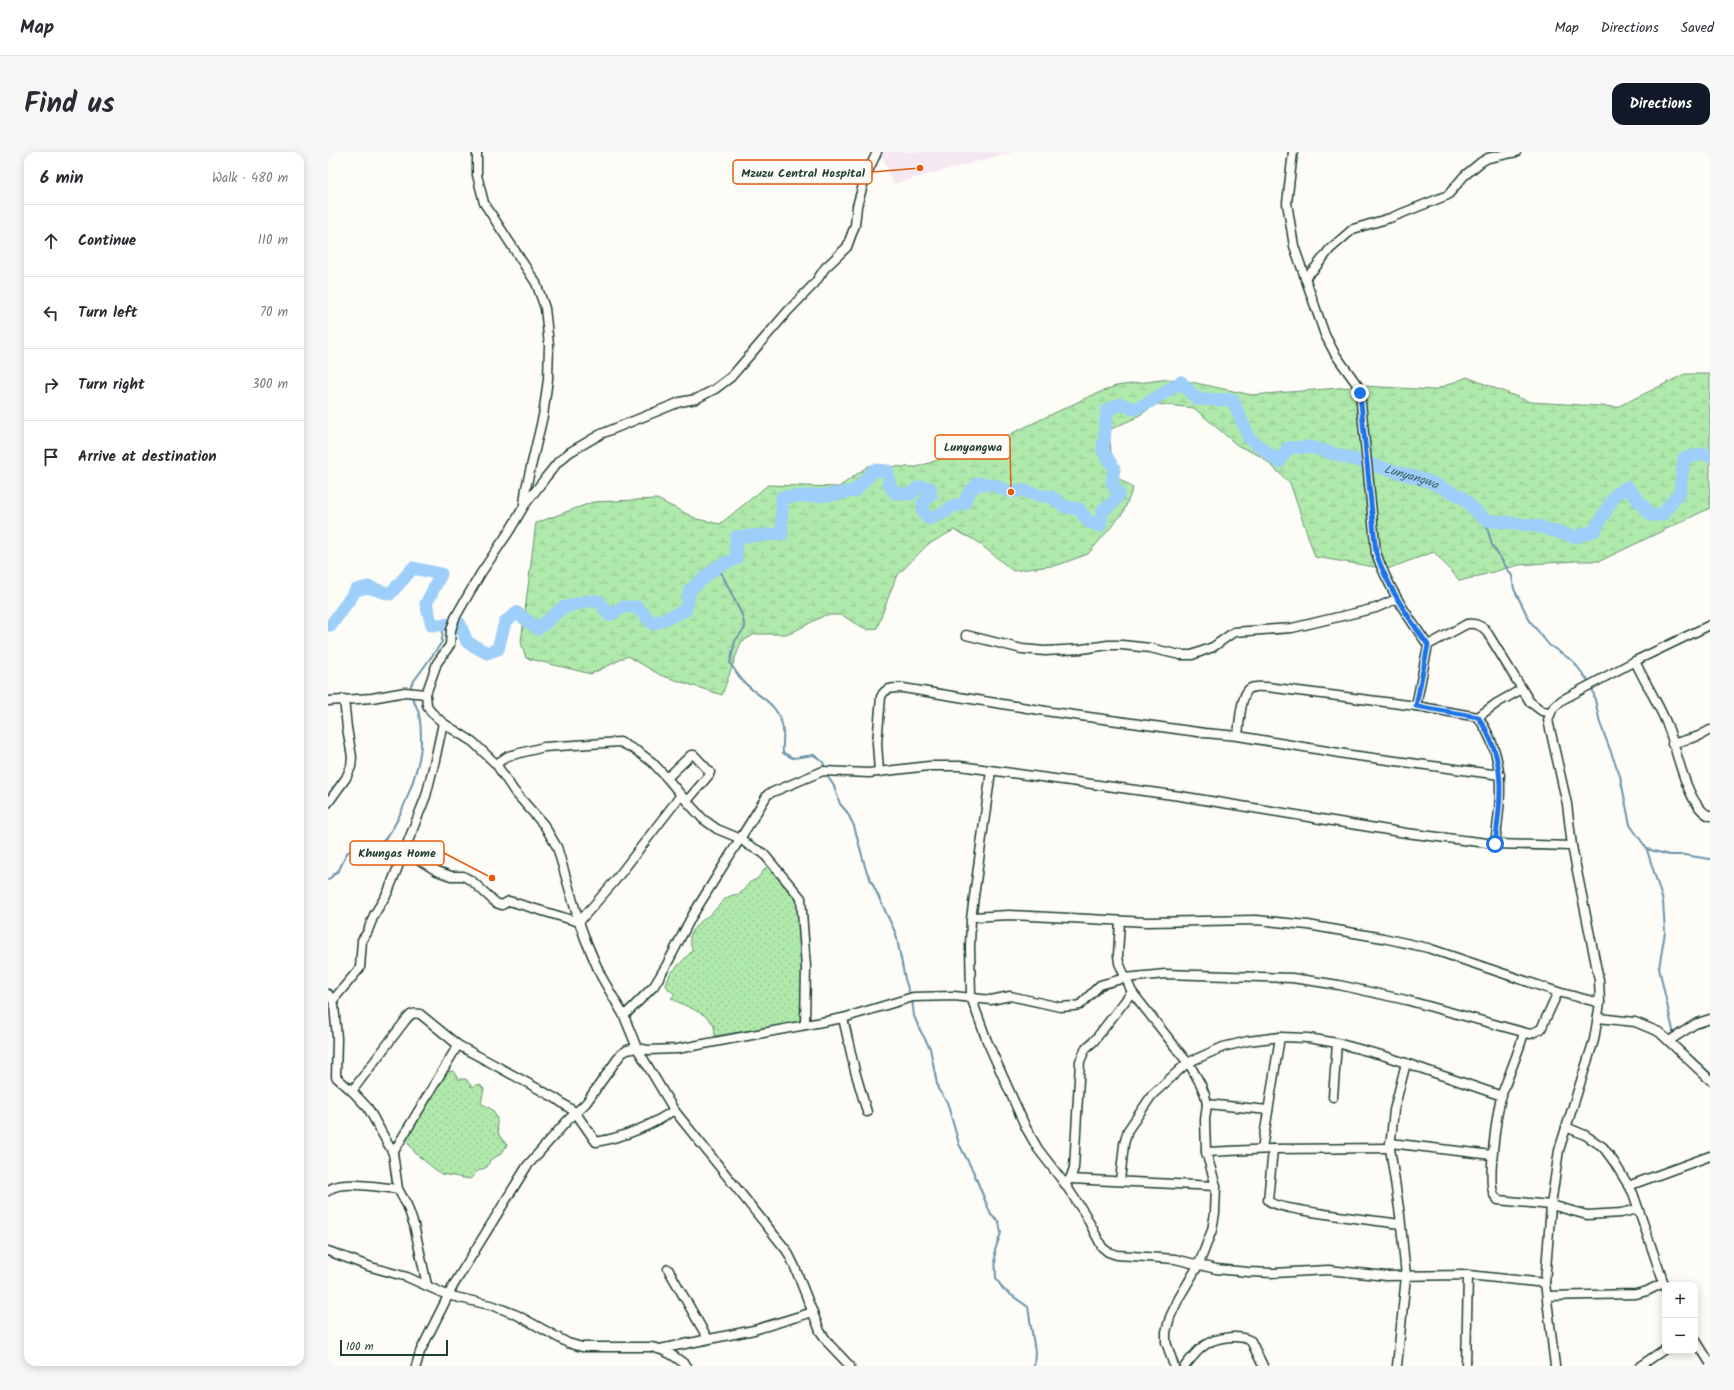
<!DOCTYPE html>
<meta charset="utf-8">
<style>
body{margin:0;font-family:Kalam,sans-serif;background:#f7f7f7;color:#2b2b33}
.controls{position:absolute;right:12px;bottom:12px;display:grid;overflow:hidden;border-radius:8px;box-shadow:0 2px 10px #0003}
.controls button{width:36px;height:36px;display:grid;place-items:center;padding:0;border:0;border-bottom:1px solid #e1e1e2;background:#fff;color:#2b2b33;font:20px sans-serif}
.scale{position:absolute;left:12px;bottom:10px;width:108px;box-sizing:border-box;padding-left:4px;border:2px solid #1f3d34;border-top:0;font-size:11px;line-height:14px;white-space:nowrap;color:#1f3d34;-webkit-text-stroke:3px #fdfcf7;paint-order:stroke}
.stop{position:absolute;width:12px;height:12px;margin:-9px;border:3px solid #1a73e8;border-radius:50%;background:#fff}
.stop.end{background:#1a73e8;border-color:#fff;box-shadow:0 1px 4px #0008}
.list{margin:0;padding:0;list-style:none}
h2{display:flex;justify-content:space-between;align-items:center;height:52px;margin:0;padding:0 16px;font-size:17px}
h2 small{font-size:13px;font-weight:400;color:#7c7c81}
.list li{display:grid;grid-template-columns:26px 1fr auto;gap:12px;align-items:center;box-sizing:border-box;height:72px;padding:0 16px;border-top:1px solid #e1e1e2}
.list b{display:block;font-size:15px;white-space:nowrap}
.list em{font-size:13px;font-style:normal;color:#7c7c81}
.icon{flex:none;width:22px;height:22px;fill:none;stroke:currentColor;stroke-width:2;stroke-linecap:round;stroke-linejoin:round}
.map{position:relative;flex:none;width:1382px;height:1214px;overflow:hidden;border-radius:12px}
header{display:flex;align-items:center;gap:24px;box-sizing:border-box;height:56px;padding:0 20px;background:#fff;border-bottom:1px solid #e1e1e2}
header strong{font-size:19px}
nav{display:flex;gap:22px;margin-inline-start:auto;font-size:14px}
.intro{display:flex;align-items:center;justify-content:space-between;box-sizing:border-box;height:96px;padding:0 24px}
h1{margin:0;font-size:28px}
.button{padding:10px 18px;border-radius:12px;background:#111827;color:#fff;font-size:14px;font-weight:700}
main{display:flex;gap:24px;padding:0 24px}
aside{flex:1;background:#fff;border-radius:12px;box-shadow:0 2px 10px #0003}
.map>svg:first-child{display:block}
.built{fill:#f6e8f0}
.wetland{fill:url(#wetland-marsh);stroke:#689370}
.park{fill:url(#park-dots);stroke:#689370}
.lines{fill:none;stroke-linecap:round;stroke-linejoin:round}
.stream{stroke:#6b94ab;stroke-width:2}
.river{stroke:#9ecefa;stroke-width:13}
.minor-casing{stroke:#1f3d34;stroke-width:11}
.minor{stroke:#fdfcf7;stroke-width:8}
.route{stroke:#1a73e8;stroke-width:5}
.labels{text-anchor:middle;stroke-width:3;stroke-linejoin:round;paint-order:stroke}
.water-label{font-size:12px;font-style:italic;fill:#3f6166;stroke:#fdfcf7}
.leader{fill:none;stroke:#e8590c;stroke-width:1.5}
.callout-dot{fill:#e8590c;stroke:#fdfcf7;stroke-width:1.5}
.callout{fill:#fdfcf7;stroke:#e8590c;stroke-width:1.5}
.callout-label{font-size:12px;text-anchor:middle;font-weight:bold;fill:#1f3d34}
</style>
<header>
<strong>Map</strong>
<nav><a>Map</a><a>Directions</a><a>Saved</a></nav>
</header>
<div class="intro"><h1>Find us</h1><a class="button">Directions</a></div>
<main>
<aside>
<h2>6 min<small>Walk · 480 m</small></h2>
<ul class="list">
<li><svg class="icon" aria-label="ahead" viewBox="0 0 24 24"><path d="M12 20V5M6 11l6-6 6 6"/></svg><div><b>Continue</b></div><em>110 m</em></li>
<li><svg class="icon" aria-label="left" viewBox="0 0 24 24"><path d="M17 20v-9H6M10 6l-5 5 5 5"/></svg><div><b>Turn left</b></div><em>70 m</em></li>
<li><svg class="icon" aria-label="right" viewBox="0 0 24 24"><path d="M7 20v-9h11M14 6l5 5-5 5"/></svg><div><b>Turn right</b></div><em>300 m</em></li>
<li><svg class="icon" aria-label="arrive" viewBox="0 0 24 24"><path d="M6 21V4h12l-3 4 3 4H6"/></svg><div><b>Arrive at destination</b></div></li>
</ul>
</aside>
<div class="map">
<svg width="1382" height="1214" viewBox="0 0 1382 1214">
<defs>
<pattern id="wetland-marsh" width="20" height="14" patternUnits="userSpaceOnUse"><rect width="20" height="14" fill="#b0e9ac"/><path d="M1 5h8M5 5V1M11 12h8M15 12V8" fill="none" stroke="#97c995"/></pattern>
<pattern id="park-dots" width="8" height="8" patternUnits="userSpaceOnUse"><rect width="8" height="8" fill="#b0e9ac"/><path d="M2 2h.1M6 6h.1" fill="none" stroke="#97c995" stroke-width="1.8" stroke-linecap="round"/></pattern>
</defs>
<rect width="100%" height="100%" fill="#fdfcf7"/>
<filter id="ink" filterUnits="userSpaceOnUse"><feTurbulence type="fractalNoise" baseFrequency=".025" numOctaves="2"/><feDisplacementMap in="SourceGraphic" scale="8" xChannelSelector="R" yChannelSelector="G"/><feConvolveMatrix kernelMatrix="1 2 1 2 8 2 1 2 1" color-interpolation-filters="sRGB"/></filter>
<g filter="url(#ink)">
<path class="built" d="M553,0H685L565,32Z"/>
<path class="wetland" d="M1357,222H1382V356L1272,409H1247L1191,413L1132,429L1106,400L1059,417L987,405L962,331L934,305L909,293L866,256L829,252L807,266L781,278L783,301L790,326L805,336L795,361L760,402L730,413L685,419L647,388L626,378L599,393L568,425L549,476L541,478L528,472L514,463H497L461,482H427L413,490L394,543L332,523L300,504L263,522L198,506L193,490L208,371L265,350L329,347L369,367L392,372L440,333L511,335L540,314L589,315L672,287L760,245L788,234L833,228L849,227L924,243L1035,234L1106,238L1139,225L1202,250L1289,255Z"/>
<g class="park">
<path d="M442,710L471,746L476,788L473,870L387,884C386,879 387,874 384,871C379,861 353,853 343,846L347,842L340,837L338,833L342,822L364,799C364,794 361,789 362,784C366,774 372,770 380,764C393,755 393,743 412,742L422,730L429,727Z"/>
<path d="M125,919L130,927H138L144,935L151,932L156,937L153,951L165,958L169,967V974L171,983L179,993L173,1002L162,1008L159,1015L150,1019L142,1027L113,1022L88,1002L77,986L118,920Z"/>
</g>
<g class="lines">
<g class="stream">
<path d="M1157,368L1164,393L1184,424L1186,437L1202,469L1221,493L1245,509L1261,530"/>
<path d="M390,414L414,463L417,476L407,489L402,511C406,517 410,524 415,529C429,545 447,548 454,572C457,582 454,591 455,601L465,606L486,603L495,610L497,617"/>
<path d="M1264,534L1272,571L1292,624L1302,673L1319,697L1341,703H1356L1382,707"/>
<path d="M83,538V533L114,490L115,473"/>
<path d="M498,622L506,634L512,652L519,660L526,674L538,718L568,782L577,827L582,843"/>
<path d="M1319,698L1335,749L1337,780L1331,816L1346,883"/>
<path d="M0,728L11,718L19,701L27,695C33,697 40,698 46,696C68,688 94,612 93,590C93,580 93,565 89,556C87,551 84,548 83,542"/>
<path d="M584,847L586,864L592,878L602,896L610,937L619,950L631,992L645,1019L663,1063L671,1070L673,1081L667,1098L668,1126L675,1137L700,1155L707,1200L706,1214"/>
<path d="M1348,887L1349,891L1382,921"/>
</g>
<path class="river" id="s1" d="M0,473H3L28,438L40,435L62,442L85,416L113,422L98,452L104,473L132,472L139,490L159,501L170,497L177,470L189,461L210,477L234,456L260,449H271L281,463L295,455H309L325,472L358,458L362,438L390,414L408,407V385L454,382V345L501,343L527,339L546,318L560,319L561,332L567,341L582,342L591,335L602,336L603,343L595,351V361L601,367L618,360L624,354L636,352L640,342L650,331L666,333L683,340L694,338L709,343L724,345L737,355L751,357L761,370L772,374L775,358L785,351L791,342L784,331L786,316L775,299L779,258L793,252L806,257L818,252L853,230L869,247L905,248L921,286L951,310L960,296L983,295L1100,329L1134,345L1157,368L1209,374L1247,385L1266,379L1287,343L1299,335L1323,363H1334L1352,340L1356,306L1375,302L1382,304"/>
<defs>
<g id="minor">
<path d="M149,0V23L156,51L208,131L217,156L221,193L220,227L215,264L198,336L196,352"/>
<path d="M965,0L959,51L966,94L997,183L1007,202L1030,234L1032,241L1048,401C1060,435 1079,464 1100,493"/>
<path d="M977,126L987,116L1002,97L1025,77L1062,66L1120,43L1136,24L1153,10L1160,6L1188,0"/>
<path d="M638,483L694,497L717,499L754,497L780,493H794L822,496L852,503H864L885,495L906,480L964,476L1048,456L1068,447"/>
<path d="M1307,509C1317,531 1331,552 1340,575C1349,598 1359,655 1382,664"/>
<path d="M0,549L44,546L77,540L98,542"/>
<path d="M1088,554L1100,493L1139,472C1147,471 1151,473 1157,477L1202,550L1214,559L1222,560"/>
<path d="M1150,565L1169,551L1194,537"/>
<path d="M910,584C911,574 913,539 923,536C927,534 934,535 939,535L1088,554L1150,565C1179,606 1173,645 1167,692"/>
<path d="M1344,592L1371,584L1382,578"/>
<path d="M168,612L180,604L216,595L292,590L309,599L324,610L339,626L353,643"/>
<path d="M663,619L643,767L642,794L643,845L659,889L698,976L710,997L737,1032L757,1062L774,1095L780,1100L789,1103L847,1107L888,1117L920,1120L946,1121L1000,1118L1059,1124L1140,1123L1217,1131"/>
<path d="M551,620L549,591L553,545C557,535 566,536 575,536L724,560L877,581L910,584L1023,603L1172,623"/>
<path d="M339,626L363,603H366L382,620L381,623L359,649"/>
<path d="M0,651L18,626L23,615L24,605L19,576L16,547"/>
<path d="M77,699L109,719L123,724H135L144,729L168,751L174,753L181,749L251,770L286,730L353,643L375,667L389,677L413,687L420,693L435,701L473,746L478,815L477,873"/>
<path d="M644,765L681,763L819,770L928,768L980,773L1055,786L1100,796L1230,840L1272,851"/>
<path d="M792,769L790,803L791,811L804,840L863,915L873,933L877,943L879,952L877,968L878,1000L888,1034L887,1061L884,1078L871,1112L851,1146L842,1165L838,1180V1190L846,1214"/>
<path d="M0,842L5,848L6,853L9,886L8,925L24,939L40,956L65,1001L70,1037L79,1053L86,1073L99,1133"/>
<path d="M5,848L32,816L34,788L39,781L46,763L60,740L98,644L107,608L115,571"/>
<path d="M296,864L326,834L338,814L364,764L440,642L495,619L541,621L601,614H632L852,644L1078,681L1167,692L1244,694"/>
<path d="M515,866L527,919L539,960"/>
<path d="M1270,866L1307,870L1331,880L1382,928"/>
<path d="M1196,881C1190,902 1181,922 1174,942C1169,959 1159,1029 1166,1043C1166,1044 1170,1047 1170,1048L1223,1053L1259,1063L1293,1061L1310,1057"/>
<path d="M1341,889L1367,872L1382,867"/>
<path d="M24,939L77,869C82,863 84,860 92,862L130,893L227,946L247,960L268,990C296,985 323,974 346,958"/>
<path d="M1005,945L1009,891"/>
<path d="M879,952L940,958"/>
<path d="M1238,975L1257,983L1275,995L1286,1010L1305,1041L1337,1135"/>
<path d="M1062,991L1164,1003"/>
<path d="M934,997L952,885"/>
<path d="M945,997L940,1048C945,1058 1054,1069 1072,1072"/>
<path d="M878,1000L945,997L1062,996"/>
<path d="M65,1001L130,893"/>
<path d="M742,1027L888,1034"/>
<path d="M792,1029L796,992L800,978L824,943L859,911L895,895L920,889L952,885L980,886L1009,891L1057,904L1174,944"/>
<path d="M737,1032L742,1027L746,1016L752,909L758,896L766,889L804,840"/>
<path d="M1300,1034L1382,1004"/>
<path d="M0,1039C11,1027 54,1036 70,1037"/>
<path d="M0,1099L43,1115L79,1125L119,1143L166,1154L189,1163L240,1191L254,1195H323C338,1198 348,1205 359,1214"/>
<path d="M340,1117L380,1187"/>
<path d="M1219,1144L1308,1142L1319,1139L1335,1131"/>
<path d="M1367,1187L1382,1211"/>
<path d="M332,1197L426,1178L485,1160"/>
<path d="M88,1214L92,1200L125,1134L199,1014L239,969L258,951L293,902L299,898L309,896L320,898L349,897L515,866L585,845L626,844L663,848L682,844L732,855L746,854L752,853L772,833L797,826L837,822L964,826L1011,833L1078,848L1202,882L1213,877L1230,840"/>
<path d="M522,1214L501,1192L492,1179L466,1113L459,1099L346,958L309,896L296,864L273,824L258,789L251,770L229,695L216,673L186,639L168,612L145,590L115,571L103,560L99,553L98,542L109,511L122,493L123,478L127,466L132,457L153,421L182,378L196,354L218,325L230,310L242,300L273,282L352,250L368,247L387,237L403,225L460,159L487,131L497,116L519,95L527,73L529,54L537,26L549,0"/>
<path d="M857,1214C863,1207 869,1198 877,1193C888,1185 911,1182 923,1189L935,1214"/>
<path d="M1069,1214L1078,1124L1072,1063L1062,996L1066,958L1078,911"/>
<path d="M1138,1214L1140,1123"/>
<path d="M1227,1214L1217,1131L1223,1053L1231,998L1266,888L1272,851L1271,828L1244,694L1239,652L1220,568L1225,556L1234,548L1307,509L1382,473"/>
<path d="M1312,1214L1337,1197"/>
</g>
</defs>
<use href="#minor" class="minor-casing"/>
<use href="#minor" class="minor"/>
</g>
</g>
<g class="lines" filter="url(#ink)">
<path class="route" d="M1032,241L1048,401C1060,435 1079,464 1100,493L1088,554L1150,565C1179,606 1173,645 1167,692"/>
</g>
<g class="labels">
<g class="water-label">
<text dy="4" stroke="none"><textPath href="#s1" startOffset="1619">Lunyangwa</textPath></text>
</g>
</g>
<path class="leader" d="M592 16L544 20M683 340L682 295M164 726L116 701"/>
<g class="callout-dot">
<circle cx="592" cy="16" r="4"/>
<circle cx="683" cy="340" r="4"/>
<circle cx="164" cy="726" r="4"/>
</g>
<g class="callout">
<rect x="405" y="8" width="139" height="24" rx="4"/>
<rect x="607" y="283" width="75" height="24" rx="4"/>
<rect x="22" y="689" width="94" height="24" rx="4"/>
</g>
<g class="callout-label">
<text x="475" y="25">Mzuzu Central Hospital</text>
<text x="645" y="299">Lunyangwa</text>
<text x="69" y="705">Khungas Home</text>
</g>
</svg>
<div class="controls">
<button>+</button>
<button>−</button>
</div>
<div class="scale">100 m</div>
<div class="stop" style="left:1167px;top:692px"></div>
<div class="stop end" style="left:1032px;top:241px"></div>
</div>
</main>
